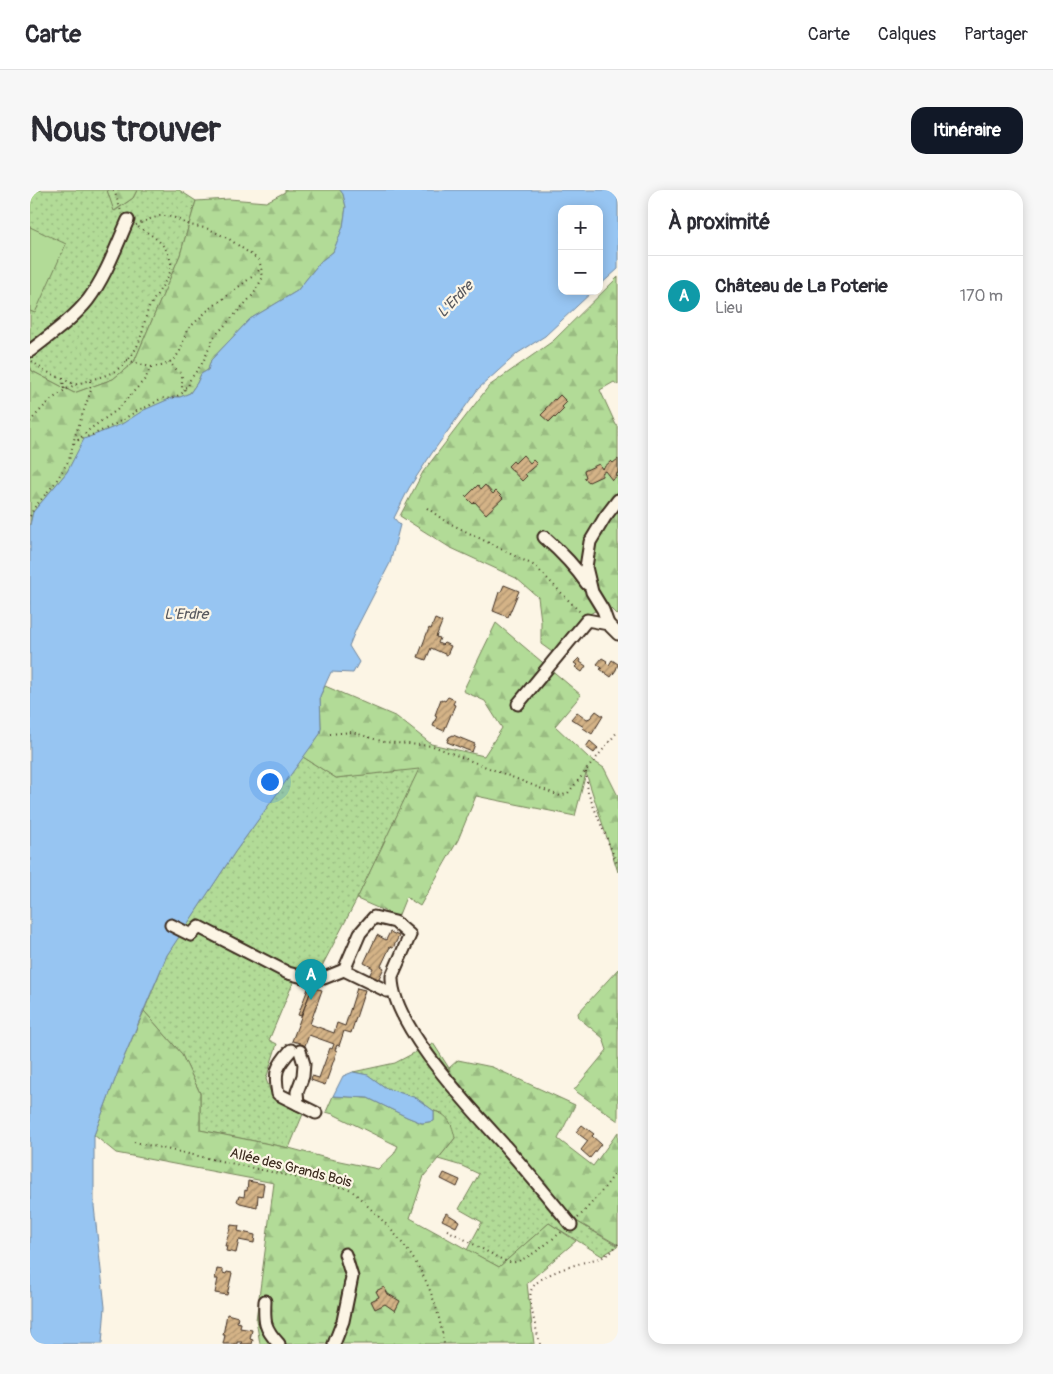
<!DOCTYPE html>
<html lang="fr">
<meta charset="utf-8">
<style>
body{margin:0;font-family:Pangolin,sans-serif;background:#f7f7f7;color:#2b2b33}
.controls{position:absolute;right:15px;top:15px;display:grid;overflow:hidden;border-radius:10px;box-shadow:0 2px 12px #0003}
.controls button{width:45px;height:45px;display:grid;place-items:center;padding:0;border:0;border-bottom:1px solid #e1e1e2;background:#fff;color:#2b2b33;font:25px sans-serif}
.you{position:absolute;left:239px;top:591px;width:18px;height:18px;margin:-12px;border:4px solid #fff;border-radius:50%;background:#1a73e8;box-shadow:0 0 0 8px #1a73e833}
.badge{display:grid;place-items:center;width:32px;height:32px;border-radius:50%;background:#111827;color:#fff;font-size:16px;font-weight:700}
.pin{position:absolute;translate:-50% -41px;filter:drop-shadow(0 1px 2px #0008)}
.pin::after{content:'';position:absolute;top:26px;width:18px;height:15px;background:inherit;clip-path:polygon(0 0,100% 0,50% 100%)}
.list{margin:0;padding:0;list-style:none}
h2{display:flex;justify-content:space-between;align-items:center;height:65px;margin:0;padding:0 20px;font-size:21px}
h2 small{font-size:16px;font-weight:400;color:#7c7c81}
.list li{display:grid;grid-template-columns:32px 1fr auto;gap:15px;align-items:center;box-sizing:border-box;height:80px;padding:0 20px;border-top:1px solid #e1e1e2}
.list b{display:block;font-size:19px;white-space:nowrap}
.list p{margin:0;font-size:16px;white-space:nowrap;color:#7c7c81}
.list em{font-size:16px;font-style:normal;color:#7c7c81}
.map{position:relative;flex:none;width:588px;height:1154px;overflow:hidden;border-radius:15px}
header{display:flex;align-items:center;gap:30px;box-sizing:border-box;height:70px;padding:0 25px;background:#fff;border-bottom:1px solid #e1e1e2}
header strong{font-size:24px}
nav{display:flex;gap:28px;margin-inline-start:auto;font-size:18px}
.intro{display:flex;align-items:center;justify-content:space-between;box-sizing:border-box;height:120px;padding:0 30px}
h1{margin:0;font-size:35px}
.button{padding:12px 22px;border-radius:15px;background:#111827;color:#fff;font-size:18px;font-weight:700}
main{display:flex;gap:30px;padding:0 30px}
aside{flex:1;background:#fff;border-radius:15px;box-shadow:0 2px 12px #0003}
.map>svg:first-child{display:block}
.grass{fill:url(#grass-dots);stroke:#76825a}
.forest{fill:url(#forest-firs);stroke:#76825a}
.park{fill:#b2db97;stroke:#76825a}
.water{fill:#97c5f2;stroke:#72879d}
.building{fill:url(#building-hatch);stroke:#3b2a1e}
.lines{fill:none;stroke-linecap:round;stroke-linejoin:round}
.minor-casing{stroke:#3b2a1e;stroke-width:15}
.path{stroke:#3b2a1e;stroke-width:2;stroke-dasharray:1 4;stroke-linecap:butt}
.minor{stroke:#fcf5e5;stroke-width:11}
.labels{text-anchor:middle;stroke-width:4.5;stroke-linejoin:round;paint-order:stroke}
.street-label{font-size:14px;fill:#3b2a1e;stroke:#fcf5e5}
.water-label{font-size:15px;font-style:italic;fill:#57585e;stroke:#fcf5e5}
</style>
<header>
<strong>Carte</strong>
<nav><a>Carte</a><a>Calques</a><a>Partager</a></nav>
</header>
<div class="intro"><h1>Nous trouver</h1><a class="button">Itinéraire</a></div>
<main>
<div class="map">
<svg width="588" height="1154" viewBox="0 0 588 1154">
<defs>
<pattern id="grass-dots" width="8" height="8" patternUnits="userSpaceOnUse" patternTransform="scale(1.25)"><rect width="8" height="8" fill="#b2db97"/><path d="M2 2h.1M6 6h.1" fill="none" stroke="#9abc82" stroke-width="1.8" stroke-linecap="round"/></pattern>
<pattern id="forest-firs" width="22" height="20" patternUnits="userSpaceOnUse" patternTransform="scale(1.25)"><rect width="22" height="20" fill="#b2db97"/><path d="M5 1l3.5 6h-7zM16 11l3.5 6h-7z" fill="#9abc82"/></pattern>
<pattern id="building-hatch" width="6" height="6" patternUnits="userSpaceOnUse" patternTransform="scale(1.25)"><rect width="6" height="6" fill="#d4b387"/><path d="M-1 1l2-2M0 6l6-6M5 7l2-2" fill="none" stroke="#ad926e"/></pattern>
</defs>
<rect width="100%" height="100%" fill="#fcf5e5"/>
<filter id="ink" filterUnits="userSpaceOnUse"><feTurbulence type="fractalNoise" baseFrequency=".02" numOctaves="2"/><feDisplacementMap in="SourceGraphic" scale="10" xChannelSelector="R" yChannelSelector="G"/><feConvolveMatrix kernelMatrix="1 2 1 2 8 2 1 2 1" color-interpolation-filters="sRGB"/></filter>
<g filter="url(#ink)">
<g class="grass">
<path d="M0,0H77L85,21L103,8L107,0H149L166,11L150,65L104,172L83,189L44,203L2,181L0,176Z"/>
<path d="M273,567L306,588L390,578L327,709L291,778L283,781H268L239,850L247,854L236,889L241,903L273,924L259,958L170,940V903L151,863L114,821L137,765L148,748L205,662Z"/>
<path d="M403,853L419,878L420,887L541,1028L588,1056L572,1066L519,1033L469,1077L437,1060L452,1032L429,1019L449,984L432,976L408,969L425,948L412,923L404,921L386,908L356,898L338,885L323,882L365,873Z"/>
</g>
<g class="forest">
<path d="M77,0H107L103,8L84,21Z"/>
<path d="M255,0H310L313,4L316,17L313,37L303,62L291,71L267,101L220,129L181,170L178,180L171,184L167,193L160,203L150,207H144L115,220L92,234L54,250L37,282L3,322L0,335V176L2,181L44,203L83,189L104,172L150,65L166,11L199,9L236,12L255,2Z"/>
<path d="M588,87V195L584,192L570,200L586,235L588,236V426L577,415L563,422L549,431L522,462L511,454V431L508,407L486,388L419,357L370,326L393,282L459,196L523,151Z"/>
<path d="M466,433L551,505L525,536L559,568L574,578L588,606V682L556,583L545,626L446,606L428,650L390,716L376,707L368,727L327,709L389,579L306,588L273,567L290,544L291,538L290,506L295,496L367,527L401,554L454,566L472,538L455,511L433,501Z"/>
<path d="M588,779V931L544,900L577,860L573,848L549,828L548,823Z"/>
<path d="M114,821L151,863L170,903V940L259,958L300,969L348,979L364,964L368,956L303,924L296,922L303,906L338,908L377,927L392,933L404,931V921C419,925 422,934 425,948L394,986L380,1028L469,1077L519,1033L546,1051L497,1093L504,1154H230L226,1130L244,993L86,963L64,945L89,879Z"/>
<path d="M428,870L462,877L545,915L528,949L563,976L588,942V1055L541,1028L420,887L419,878Z"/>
</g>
<path class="park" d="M0,37L36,54L5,123L0,121Z"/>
<g class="water">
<path d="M310,0H588V79L569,96V19H532V101H563L515,146L488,163L448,199L402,263L379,298L364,328L370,335L360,373L326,439L319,456L329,472L323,483L301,482L290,506L291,538L290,544L205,662L137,765L89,879L64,945V1016L75,1117L72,1154H0V335L3,322L37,282L54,249L92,234L114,220L144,207H150L160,203L167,193L171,184L178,180L181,170L220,129L267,101L291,71L303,62L313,37L316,17L313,4Z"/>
<path d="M323,882L338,885L356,898L386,908L404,921V931L392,933L377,927L338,908L303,906L313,886Z"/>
</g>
<g class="building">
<path d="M530,205L537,212L532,217L534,219L525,228L524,227L519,232L511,225L516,220L515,219L524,209L525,210Z"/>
<path d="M493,265L500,273L503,270L507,274L495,284L497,286L492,291L478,276L483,271L485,273Z"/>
<path d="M588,269V283L585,285L587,286L582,290L575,281L572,283V286L559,292L554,288L556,287L554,281L569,274L572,279L581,271L583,273Z"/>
<path d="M448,295L451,299L455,295L463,304L466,301L473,308L456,324L445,312L443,314L436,307Z"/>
<path d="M474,395L489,401L478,427L463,421L469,402H471Z"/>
<path d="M405,429L412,432L406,447L410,448L408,453L412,455L414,453L421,456L417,465L401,458L396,470L388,467L399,438L401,439Z"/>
<path d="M549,468L551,470L550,472L556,476L552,482L545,477L547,475L544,473Z"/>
<path d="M572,468L577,471L576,472L579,475L582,470L588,474L586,480L581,487L570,479L572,478L567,474Z"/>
<path d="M418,507L425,510L423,514L425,515L414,541L403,536L407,526L405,525L411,509L415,511Z"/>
<path d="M566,521L573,526L562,544L553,538L554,537L541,529L547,522L557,529L560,528Z"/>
<path d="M423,545L445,554L442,562L417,552L419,547Z"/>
<path d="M560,551L568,558L564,563L556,557Z"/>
<path d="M360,742L369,746L363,758L360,757L351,776L354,778L348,790L339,786L343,778L334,773L347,745L356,750Z"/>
<path d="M279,796L282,798L271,826L268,825Z"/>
<path d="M281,797L292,800L280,834L304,843L307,833L315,836L327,798L335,800L321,843L314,841L309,856L307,855L305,860L307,861L295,895L281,890L282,886L289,888L300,858L302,859L304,854L279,845L274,858L269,856L270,853L262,851L282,798Z"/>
<path d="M552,935L564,944L562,946L571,954L560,968L551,960L558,951L546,942Z"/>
<path d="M414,983L430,990L427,997L411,989Z"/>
<path d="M218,991L234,994L232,1006L228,1005L227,1017L210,1013L207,1011L209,1006L214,1007L215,1000L217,1001Z"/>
<path d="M416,1023L429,1031L426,1037L412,1030Z"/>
<path d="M201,1035L209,1036L208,1041L225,1045L224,1053L209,1050L206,1063L196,1061L197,1056H195Z"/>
<path d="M187,1079L193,1080V1083L196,1084L197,1082L202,1083L197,1105L185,1103L188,1089H185Z"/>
<path d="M354,1097L358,1104L370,1111L365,1121L355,1114L345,1119L341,1111L349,1107L346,1101Z"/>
<path d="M197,1124L208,1127L207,1132L211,1133L210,1138L222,1140L220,1149L223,1150L222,1154H211L212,1152H207V1154H193L195,1145H193Z"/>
</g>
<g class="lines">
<defs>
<g id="minor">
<path d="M0,161C20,145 42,130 58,110C76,86 86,57 98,30"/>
<path d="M514,347C530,361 545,376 557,394"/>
<path d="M578,434L573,420L562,402L556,377L560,352L575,327L588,310"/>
<path d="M488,514L557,430L578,434L588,444"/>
<path d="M141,735L161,745L169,737L258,783L273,787L294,788L314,780"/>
<path d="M363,800L357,801L314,780L330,743L344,727L365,732L380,745L362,786C360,834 443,920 475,956C497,981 519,1008 541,1035"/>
<path d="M261,860C246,877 244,882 248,904L286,923"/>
<path d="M268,914L267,902L273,886L274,874L270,861"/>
<path d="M235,1111C234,1132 234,1138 249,1154"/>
<path d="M304,1154L313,1131L322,1087L315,1064"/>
</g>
</defs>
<use href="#minor" class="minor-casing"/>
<g class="path">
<path d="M84,0L92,24"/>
<path d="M106,35L120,29L130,26H137L145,28L160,35L179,39L199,49L229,70L231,77L233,87L223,105L184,147L173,172L160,190L158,197L152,198V185L139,172"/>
<path d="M97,170L120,177L131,176L144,170L150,161L157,140L177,121L227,83L231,77"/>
<path d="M2,171L13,180L46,195"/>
<path d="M33,188L34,201"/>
<path d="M0,232C13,216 28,202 47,194C63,188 80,187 93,175C101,168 108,157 111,146C114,138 115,128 118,120C124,108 136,92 141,80C142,77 141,72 140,69C136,52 118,43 105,35"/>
<path d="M48,250L62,245L84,235L110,219L117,217L132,208C140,210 149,206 155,201L154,198"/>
<path d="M44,254L60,239L87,220L116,188L120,177"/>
<path d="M397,318L415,331L505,376L551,423"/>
<path d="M0,326L4,318L25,293L39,270L45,246L61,200L60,190"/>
<path d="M300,544L322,542L354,552L403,556L530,606L538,603L588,541"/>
<path d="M556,582L558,603L588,676"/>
<path d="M104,952L319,999C328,1005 335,1014 344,1022C384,1061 406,1098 414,1154"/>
<path d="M548,1028L568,1006L588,980"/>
<path d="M417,1040L469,1068C475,1071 482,1074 488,1071C505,1065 519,1051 533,1041"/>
<path d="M510,1154C507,1141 498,1112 501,1101C506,1083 556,1072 573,1067L581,1062L588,1054"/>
</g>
<use href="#minor" class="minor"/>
</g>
</g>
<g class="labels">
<g class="street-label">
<text transform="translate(261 977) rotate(14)" y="5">Allée des Grands Bois</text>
</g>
<g class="water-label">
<text transform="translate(425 109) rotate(-46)" y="5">L'Erdre</text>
<text x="156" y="429">L'Erdre</text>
</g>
</g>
</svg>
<div class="controls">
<button>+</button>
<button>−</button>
</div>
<div class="you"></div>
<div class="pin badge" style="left:281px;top:810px;background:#0f9aa8">A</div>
</div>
<aside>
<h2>À proximité<small></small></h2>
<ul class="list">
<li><span class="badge" style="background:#0f9aa8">A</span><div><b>Château de La Poterie</b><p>Lieu</p></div><em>170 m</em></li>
</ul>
</aside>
</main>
